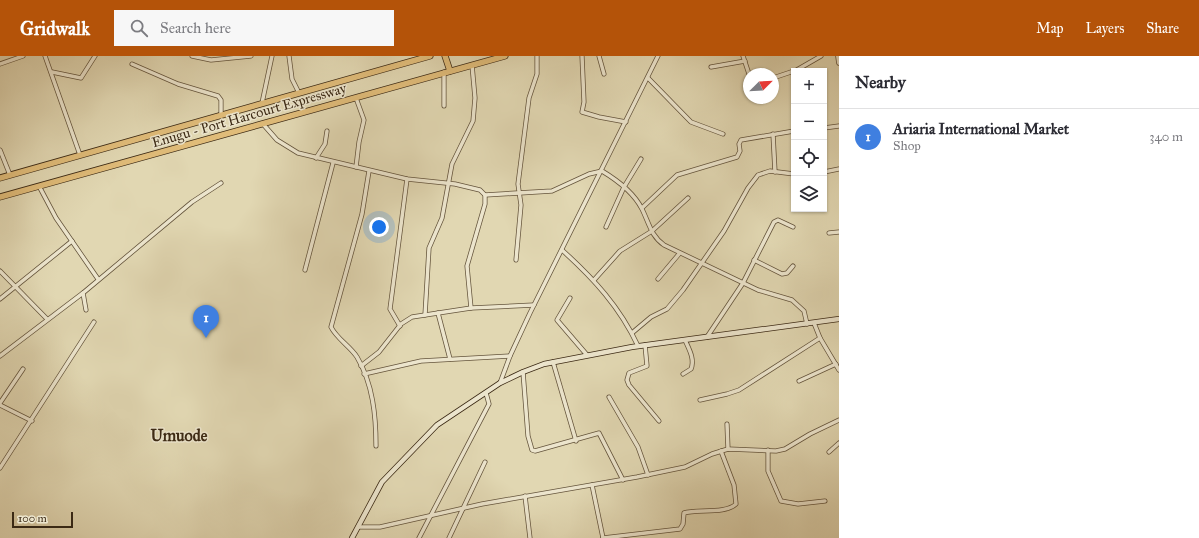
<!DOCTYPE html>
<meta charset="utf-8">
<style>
body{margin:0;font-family:"IM FELL Great Primer",serif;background:#f7f7f7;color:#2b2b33}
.controls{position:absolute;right:12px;top:12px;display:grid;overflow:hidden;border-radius:0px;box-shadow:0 1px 3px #0004}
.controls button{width:36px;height:36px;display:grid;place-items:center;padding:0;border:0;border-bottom:1px solid #e1e1e2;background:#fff;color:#2b2b33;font:20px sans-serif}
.compass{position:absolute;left:743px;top:12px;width:36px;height:36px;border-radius:50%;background:#fff;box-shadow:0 1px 3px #0004;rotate:66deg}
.scale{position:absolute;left:12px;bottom:10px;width:61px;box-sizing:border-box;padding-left:4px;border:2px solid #3b2914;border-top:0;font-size:11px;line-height:14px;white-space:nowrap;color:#3b2914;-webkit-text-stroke:3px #ece5cd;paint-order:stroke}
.you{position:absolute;left:379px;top:171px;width:14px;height:14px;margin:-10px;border:3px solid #fff;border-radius:50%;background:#1a73e8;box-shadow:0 0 0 6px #1a73e833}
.badge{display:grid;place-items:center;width:26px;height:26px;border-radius:50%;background:#b45309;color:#fff;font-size:13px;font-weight:700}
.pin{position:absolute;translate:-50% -33px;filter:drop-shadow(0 1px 2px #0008)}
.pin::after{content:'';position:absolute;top:21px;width:14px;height:12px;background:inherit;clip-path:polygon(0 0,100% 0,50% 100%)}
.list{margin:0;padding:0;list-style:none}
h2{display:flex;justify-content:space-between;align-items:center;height:52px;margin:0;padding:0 16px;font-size:17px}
h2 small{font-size:13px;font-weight:400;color:#7c7c81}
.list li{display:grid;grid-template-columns:26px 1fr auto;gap:12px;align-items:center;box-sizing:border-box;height:56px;padding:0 16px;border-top:1px solid #e1e1e2}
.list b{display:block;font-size:15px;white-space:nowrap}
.list p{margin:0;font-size:13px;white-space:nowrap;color:#7c7c81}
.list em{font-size:13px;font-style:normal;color:#7c7c81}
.icon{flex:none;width:22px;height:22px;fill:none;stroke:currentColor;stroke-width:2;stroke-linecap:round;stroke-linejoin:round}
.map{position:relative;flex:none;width:839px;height:482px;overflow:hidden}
header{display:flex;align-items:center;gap:24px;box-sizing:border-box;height:56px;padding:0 20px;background:#b45309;color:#fff}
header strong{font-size:19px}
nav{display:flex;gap:22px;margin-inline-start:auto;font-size:14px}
.search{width:280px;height:36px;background:#f7f7f7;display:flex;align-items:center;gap:10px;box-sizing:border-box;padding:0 14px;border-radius:0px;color:#7c7c81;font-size:15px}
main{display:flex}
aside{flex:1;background:#fff}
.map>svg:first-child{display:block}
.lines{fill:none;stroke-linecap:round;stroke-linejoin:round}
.minor-casing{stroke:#64543c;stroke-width:5}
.tertiary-casing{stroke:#64543c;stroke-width:5.5}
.secondary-casing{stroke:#3b2914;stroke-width:6}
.trunk-casing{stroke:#3b2914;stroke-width:7}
.minor{stroke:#ece5cd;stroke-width:3.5}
.tertiary{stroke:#ece5cd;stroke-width:4}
.secondary{stroke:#ece5cd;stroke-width:4.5}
.trunk{stroke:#e0bc79;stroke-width:5.5}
.labels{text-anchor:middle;stroke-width:3;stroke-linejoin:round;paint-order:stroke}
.street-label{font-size:14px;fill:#3b2914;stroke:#ece5cd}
.quarter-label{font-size:16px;font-weight:bold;fill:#3b2914;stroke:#ece5cd}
</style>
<header>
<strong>Gridwalk</strong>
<div class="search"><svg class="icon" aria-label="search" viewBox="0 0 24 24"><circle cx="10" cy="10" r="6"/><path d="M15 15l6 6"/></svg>Search here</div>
<nav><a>Map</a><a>Layers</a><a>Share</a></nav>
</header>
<main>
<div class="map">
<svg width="839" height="482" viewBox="0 0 839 482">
<rect width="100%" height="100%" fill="#e1d7b2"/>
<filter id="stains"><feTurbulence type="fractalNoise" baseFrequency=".005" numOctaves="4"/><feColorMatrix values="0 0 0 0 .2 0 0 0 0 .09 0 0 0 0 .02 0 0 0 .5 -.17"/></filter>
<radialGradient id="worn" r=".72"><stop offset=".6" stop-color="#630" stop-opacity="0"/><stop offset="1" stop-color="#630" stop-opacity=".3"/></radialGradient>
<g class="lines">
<defs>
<g id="minor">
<path d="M45,0L80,99"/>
<path d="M192,0L211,4L251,0"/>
<path d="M289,0L292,23L299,37"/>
<path d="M582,0L584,46L582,56L599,61L626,66"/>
<path d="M599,0L604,18"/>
<path d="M743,0L749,18"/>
<path d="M0,8L23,0"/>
<path d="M132,8L178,28L218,40L221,44V59"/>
<path d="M711,11L745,5"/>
<path d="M795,15L821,0"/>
<path d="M52,16L81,22L95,0"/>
<path d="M648,22L691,66L723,78"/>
<path d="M773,22L794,15"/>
<path d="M262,47L272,0"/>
<path d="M444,50V16"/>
<path d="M263,68L277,84L298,97L407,123L455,128L480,134L485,139V148L467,210L471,252"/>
<path d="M824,72L839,70"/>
<path d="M773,78L775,116"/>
<path d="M0,94L10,119"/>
<path d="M316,102L325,88L327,75"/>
<path d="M356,111L359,86L364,64L356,42"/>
<path d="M369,115L362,158L331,271C337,283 350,290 357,301C373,328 376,360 376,390"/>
<path d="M824,116L839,113"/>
<path d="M39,130L56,162L98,223"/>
<path d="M485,139L552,135L589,118L602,115C617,124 634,137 642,153C649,167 651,180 664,189L758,234L792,244L804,255L807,268"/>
<path d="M642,152L677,119L737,101L740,95L739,88L741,84L794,75"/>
<path d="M606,171L624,131L641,103"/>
<path d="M829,177L839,176"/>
<path d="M562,194C593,222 620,251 638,290"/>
<path d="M516,204L521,149L518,128L529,42L537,18V0"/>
<path d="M754,204L782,218L787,217L793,210"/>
<path d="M305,214L333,107"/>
<path d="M0,215L47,263"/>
<path d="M658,223L679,198"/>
<path d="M594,224L620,195L652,175L688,142"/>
<path d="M570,242L557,264L587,299"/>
<path d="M0,243L72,185"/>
<path d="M86,254L83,237L192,146L221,127"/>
<path d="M438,257L450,303"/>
<path d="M425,259L429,192L442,162L452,108L473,65L475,42L472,9"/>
<path d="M814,267L820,282L839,314"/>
<path d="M400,270L390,253L407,123"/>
<path d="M632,277L651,261L667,253L683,234L724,175L748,132L758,119L770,115L794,118"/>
<path d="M707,281L743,227L774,166L778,164L793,171"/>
<path d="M645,289L647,310L629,317L627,324L629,329L659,365"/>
<path d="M0,300L83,237"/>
<path d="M553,306L576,385"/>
<path d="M361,310L379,296L401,268L412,261L471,252L534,249"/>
<path d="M523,316L528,380L532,394L535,395L599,377L623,424"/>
<path d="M364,318L421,305L510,300"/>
<path d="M683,318L691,313C695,303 689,293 685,284"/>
<path d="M799,325L836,308"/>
<path d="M500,327L510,300L530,257L658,0"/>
<path d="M609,341L638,391L648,419"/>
<path d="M700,344L727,338L739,334L820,282"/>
<path d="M0,347L23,313"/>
<path d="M0,349L32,365"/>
<path d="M727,368L728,393"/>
<path d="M768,394V415L781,445L798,448L825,445"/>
<path d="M829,396L839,387"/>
<path d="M0,412L94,266"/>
<path d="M592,429L603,482"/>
<path d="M525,440L530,482"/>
<path d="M358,471H380L482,448L637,421L685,411L712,398L728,393L776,395L785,393L810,378L839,364"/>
<path d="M419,482L489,348L486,337"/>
<path d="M449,482L485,406"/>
<path d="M603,482L680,473L683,468L684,457C697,453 726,458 736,448L734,429L721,395"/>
</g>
<path id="tertiary" d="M838,0L839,7"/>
<path id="secondary" d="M352,482L382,426L437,369L500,327L523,316L544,308L632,291L839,263"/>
<g id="trunk">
<path d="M445,0L450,15"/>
<path d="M0,122L430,0"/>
<path d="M0,141L505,0"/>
</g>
</defs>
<use href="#minor" class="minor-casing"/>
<use href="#tertiary" class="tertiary-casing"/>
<use href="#secondary" class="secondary-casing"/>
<use href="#trunk" class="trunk-casing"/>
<use href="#minor" class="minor"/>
<use href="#tertiary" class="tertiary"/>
<use href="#secondary" class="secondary"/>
<use href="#trunk" class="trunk"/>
</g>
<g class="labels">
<g class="street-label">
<text transform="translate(249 59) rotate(-16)" y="5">Enugu - Port Harcourt Expressway</text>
</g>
<g class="quarter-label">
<text x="179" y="385">Umuode</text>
</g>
</g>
<rect width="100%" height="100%" filter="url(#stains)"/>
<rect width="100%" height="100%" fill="url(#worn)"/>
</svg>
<div class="controls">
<button>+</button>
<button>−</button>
<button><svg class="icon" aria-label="locate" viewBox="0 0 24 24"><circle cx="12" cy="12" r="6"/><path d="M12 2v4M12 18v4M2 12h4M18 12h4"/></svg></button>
<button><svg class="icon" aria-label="layers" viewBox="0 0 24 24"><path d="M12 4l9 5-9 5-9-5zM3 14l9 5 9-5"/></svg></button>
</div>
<svg class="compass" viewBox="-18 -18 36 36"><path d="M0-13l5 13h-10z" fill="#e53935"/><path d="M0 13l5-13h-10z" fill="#7c7c81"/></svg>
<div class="scale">100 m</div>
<div class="you"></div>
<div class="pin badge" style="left:206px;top:282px;background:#3f7fe0">1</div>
</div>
<aside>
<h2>Nearby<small></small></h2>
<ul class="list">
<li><span class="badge" style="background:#3f7fe0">1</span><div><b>Ariaria International Market</b><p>Shop</p></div><em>340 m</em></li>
</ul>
</aside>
</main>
